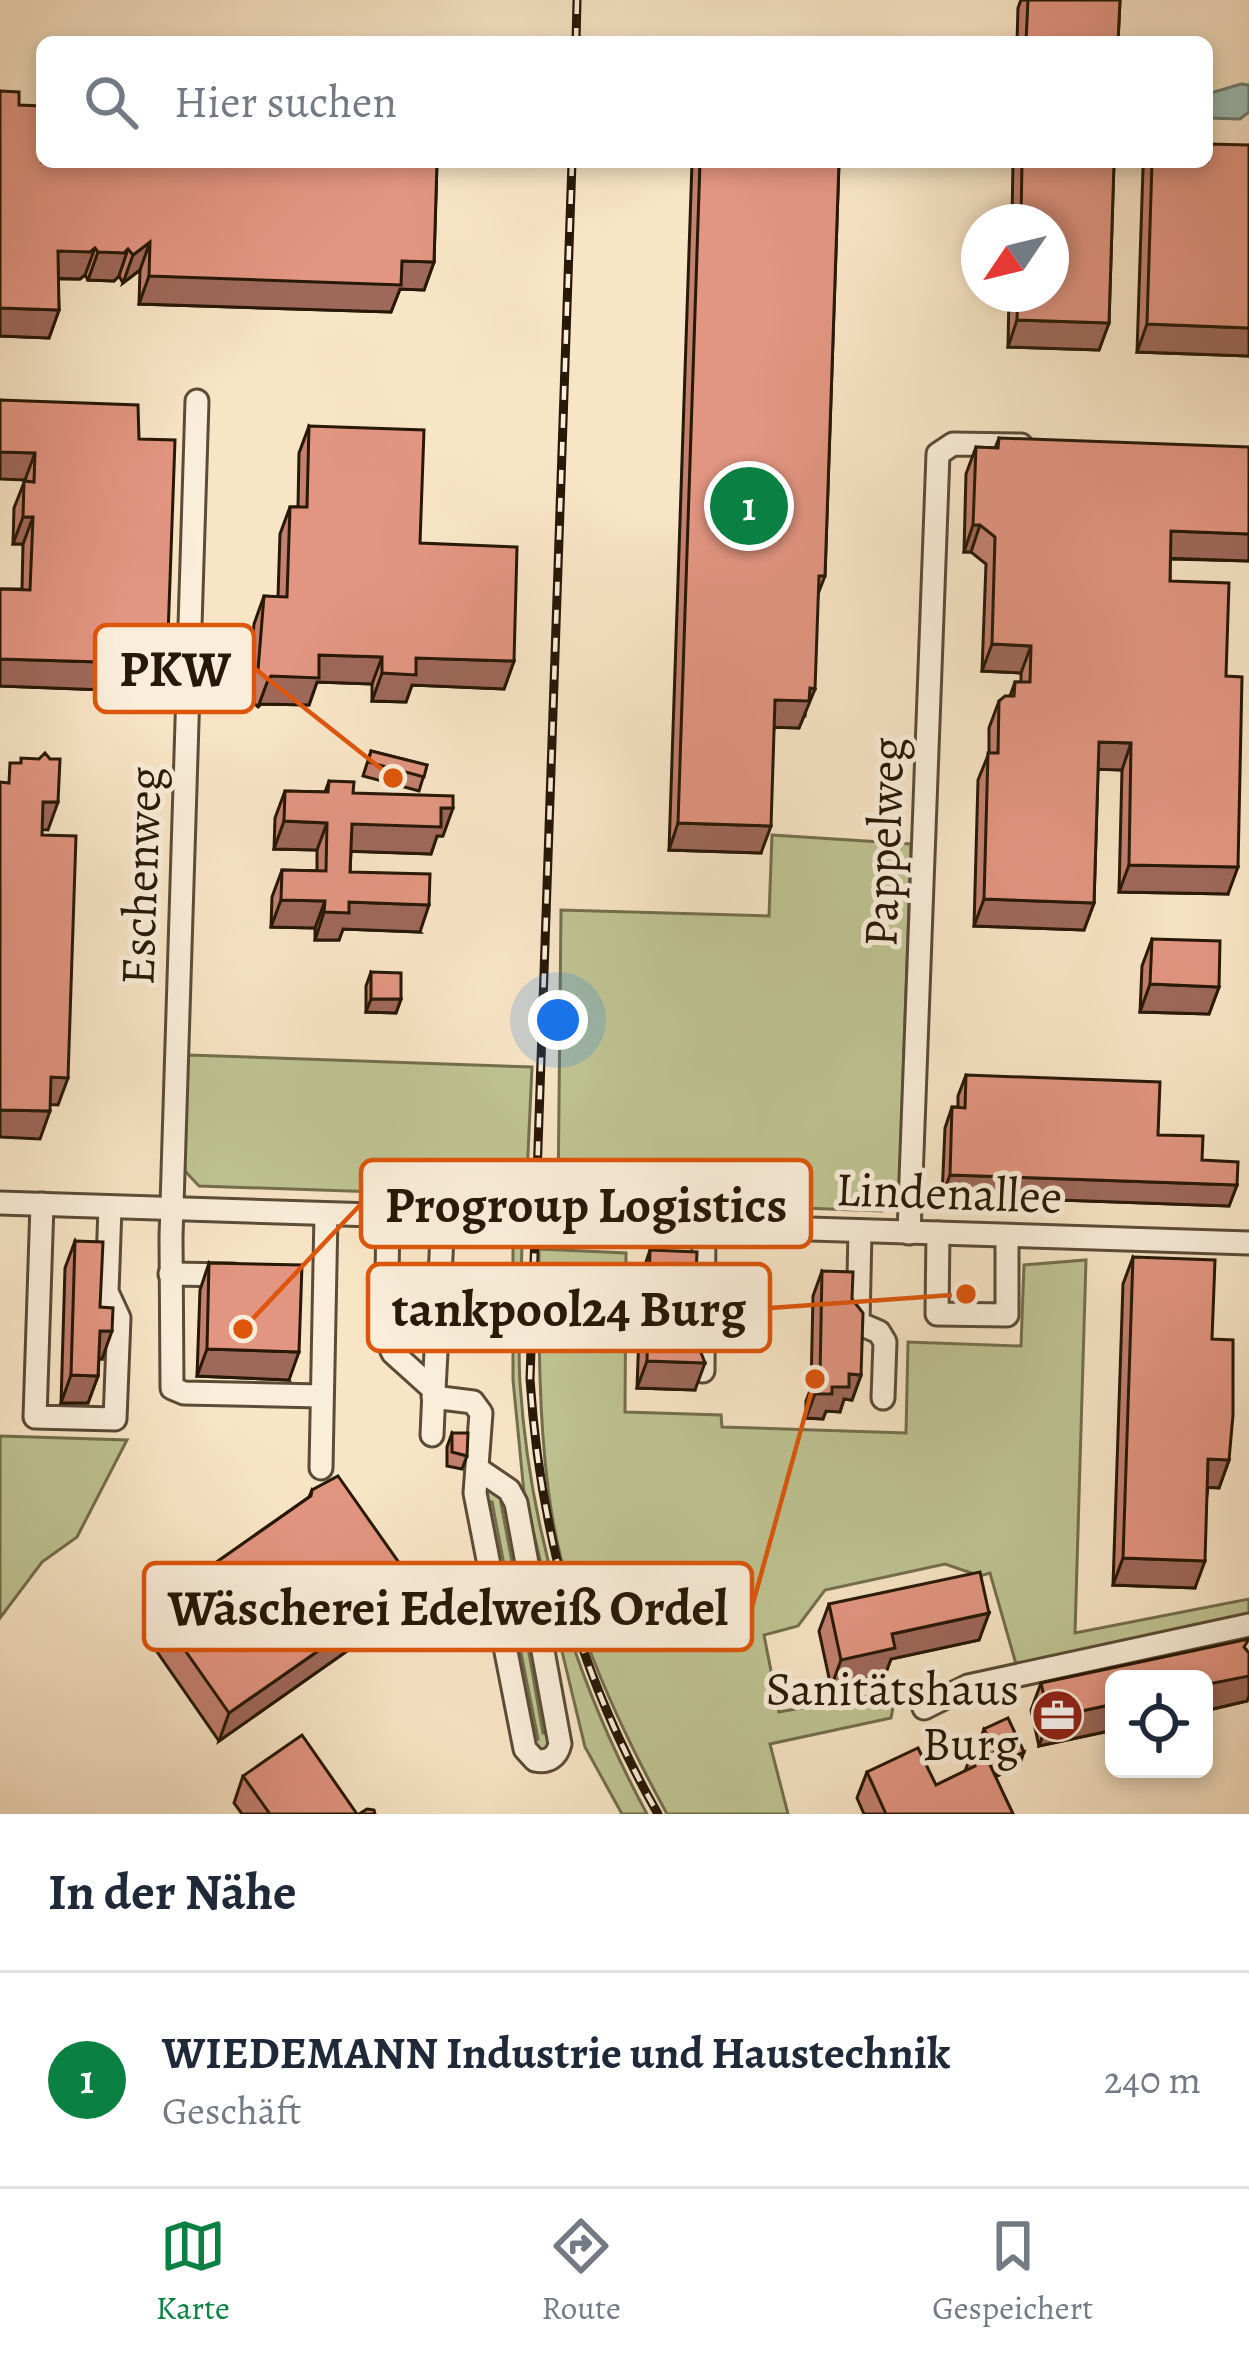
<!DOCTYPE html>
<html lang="de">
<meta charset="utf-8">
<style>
body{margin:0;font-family:Alegreya,serif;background:#f2f2f3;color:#1f2937}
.controls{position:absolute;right:36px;bottom:36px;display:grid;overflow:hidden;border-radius:18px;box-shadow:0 6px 18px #0003}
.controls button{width:108px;height:108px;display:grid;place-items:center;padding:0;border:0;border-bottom:3px solid #e0e1e3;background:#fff;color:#1f2937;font:60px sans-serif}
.compass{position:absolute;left:961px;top:204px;width:108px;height:108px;border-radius:50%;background:#fff;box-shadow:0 6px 18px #0003;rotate:235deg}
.you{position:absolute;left:558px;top:1020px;width:42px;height:42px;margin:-30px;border:9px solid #fff;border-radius:50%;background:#1a73e8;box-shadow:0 0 0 18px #1a73e833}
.badge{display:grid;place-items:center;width:78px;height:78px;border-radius:50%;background:#0b8043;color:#fff;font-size:39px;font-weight:700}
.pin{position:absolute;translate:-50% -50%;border:6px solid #fff;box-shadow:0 3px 12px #0006}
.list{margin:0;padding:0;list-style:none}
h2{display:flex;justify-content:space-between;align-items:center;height:156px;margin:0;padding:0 48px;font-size:51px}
h2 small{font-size:39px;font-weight:400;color:#747a83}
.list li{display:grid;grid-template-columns:78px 1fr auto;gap:36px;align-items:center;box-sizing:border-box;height:216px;padding:0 48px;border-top:3px solid #e0e1e3}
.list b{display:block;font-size:45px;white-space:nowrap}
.list p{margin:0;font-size:39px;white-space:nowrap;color:#747a83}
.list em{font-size:39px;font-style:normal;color:#747a83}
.icon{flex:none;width:66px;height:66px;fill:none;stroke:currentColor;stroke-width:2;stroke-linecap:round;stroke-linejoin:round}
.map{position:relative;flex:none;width:1249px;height:1814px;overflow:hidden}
.search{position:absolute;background:#fff;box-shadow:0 6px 18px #0003;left:36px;right:36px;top:36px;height:132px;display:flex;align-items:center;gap:30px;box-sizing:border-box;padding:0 42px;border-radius:18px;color:#747a83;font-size:45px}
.sheet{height:372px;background:#fff}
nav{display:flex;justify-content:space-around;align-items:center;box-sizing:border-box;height:168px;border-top:3px solid #e0e1e3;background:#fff;font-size:33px;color:#747a83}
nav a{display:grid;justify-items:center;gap:6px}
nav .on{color:#0b8043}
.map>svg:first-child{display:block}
.green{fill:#bfc493;stroke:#736e4d;stroke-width:3}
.water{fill:#9dbfb8;stroke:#6e7c71;stroke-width:3}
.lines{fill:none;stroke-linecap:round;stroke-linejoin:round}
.minor-casing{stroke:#5b4b37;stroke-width:27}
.minor{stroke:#faeeda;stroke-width:21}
.rail-casing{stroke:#271807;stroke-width:9}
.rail{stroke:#faeeda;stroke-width:4.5;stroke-dasharray:14;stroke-linecap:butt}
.wall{fill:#c2806f;stroke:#271807;stroke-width:3}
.shaded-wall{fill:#9e685a;stroke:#271807;stroke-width:3}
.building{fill:#e29581;stroke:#271807;stroke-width:3}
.labels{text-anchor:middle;stroke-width:10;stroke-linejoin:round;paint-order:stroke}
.street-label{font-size:48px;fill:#271807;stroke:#faeeda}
.poi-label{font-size:48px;fill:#271807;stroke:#faeeda;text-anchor:end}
.leader{fill:none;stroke:#de560c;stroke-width:4.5}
.callout-dot{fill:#de560c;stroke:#faeeda;stroke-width:4.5}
.callout{fill:#faeeda;stroke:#de560c;stroke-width:4.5}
.callout-label{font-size:51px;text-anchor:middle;font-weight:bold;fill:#271807}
</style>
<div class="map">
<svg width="1249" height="1814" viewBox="0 0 1249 1814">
<rect width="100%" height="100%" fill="#f8e5c6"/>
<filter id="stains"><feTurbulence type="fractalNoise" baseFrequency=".00167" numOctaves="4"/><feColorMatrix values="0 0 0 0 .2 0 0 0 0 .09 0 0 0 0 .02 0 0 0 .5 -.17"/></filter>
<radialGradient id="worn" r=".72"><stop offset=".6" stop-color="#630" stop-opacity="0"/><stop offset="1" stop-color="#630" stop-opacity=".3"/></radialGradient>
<g class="green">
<path d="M772,835L911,844L899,1199L882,1211L558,1199L561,910L769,916Z"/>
<path d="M188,1055L532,1067L526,1197L199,1186L184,1170Z"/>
<path d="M522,1235C522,1284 517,1334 520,1383C530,1534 575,1681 647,1814H622L585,1747L524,1493L513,1380V1244Z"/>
<path d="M539,1249L626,1253L625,1412L721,1415L722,1427L906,1433L908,1342L1021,1346L1024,1265L1086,1260L1075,1633L1249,1599V1615L1016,1664L990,1573L980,1576L945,1564L825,1590L798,1626L764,1635L779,1712L896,1691L891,1718L770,1744L788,1814H667C612,1713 562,1603 548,1488C538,1408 539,1329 539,1249Z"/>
<path d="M0,1436L127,1440L77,1537L42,1562L0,1618Z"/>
<path d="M482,1483L506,1494L507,1504L501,1503L526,1637L537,1646L509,1641L508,1637L518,1638L492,1502L482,1499Z"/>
<path d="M510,1646L538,1651L529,1653L543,1733L554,1737L543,1757L530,1738L538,1739L521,1653Z"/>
</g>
<path class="water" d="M1241,84L1249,85V112L1240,119L1207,118V94Z"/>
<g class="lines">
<defs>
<g id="minor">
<path d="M197,401L171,1237L172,1388L184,1393L320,1396"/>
<path d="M0,1203L1249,1243"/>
<path d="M42,1204L35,1417L115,1419L119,1318L107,1292L110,1207"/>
<path d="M388,1216L386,1338L393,1353L434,1390L432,1435"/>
<path d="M860,1231L858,1323L879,1332L885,1342L883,1398"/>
<path d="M909,1233L938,454L953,444L1021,445"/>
<path d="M938,1233L937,1314L1007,1315V1236"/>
<path d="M170,1274L233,1275"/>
<path d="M703,1371L704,1227"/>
<path d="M434,1390L443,1218"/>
<path d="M433,1397L473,1402L481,1413L475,1493L525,1749L535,1760C548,1763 557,1757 560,1744L516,1503L509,1490L478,1469"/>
<path d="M321,1468L326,1214"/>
<path d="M924,1708L968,1686L1249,1625"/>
</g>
</defs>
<use href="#minor" class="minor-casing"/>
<use href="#minor" class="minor"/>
<defs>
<g id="rail">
<path d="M576,42L577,0"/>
<path d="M572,162L530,1379C540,1535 580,1677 658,1814"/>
</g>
</defs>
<use href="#rail" class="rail-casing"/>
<use href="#rail" class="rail"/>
</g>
<g class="wall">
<path d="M1021,0H1120L1118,42H1017L1018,8Z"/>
<path d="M0,91L19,105L42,162L191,165V162H437L434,262L424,290L400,289L391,312L139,304L140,270L123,283L119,276L114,281L88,280L85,275L80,279H58L59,310L49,338L0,336Z"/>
<path d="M1249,145V356L1137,352L1143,169L1146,162H1207Z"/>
<path d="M692,162H839L825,576L818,594L805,716H804L799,728L774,727L761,853L669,850Z"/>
<path d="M1013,162H1114L1109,323L1099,350L1008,347L1009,294H1051V222H1012Z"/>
<path d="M0,400L139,439L167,664L157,692L0,686V589H22L23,544H13L14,508L25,480Z"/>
<path d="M309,426L420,543L514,661L504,689L412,685L406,702L372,701V684L317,682L309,705L261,704L258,707L248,697L254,624L264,596L278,597L280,534L290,507H298L299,453Z"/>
<path d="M999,438L1249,561L1170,559V581L1226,676L1228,894L1119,892L1122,770L1098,769L1094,903L1084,930L974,926L978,780L989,753V728L999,701L1010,696L1015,682H1021V673L982,671L986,564L971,552H964L966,474L976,447L995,448Z"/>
<path d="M371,751L427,765L419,791L363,776Z"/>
<path d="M329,781L443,836H437L431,854L351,851L350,872L420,932L343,929L339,940H315V928L271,927L272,897L282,870L317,871V850L274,849L275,818L285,791L325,792Z"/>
<path d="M1152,939L1219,987L1209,1014L1140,1012L1142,966Z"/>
<path d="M371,972L401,999L396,1013L366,1012V986Z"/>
<path d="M966,1075L1158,1135L1202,1160L1237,1185L1229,1206L942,1196L945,1128L952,1107H958V1096Z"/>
<path d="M75,1241L100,1307L102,1359L99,1358L98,1376L88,1403H61L65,1268Z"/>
<path d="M650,1250L694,1320L695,1390L637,1388L641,1277Z"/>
<path d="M1133,1257L1212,1339L1229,1460L1219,1488L1208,1487L1195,1588L1113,1585L1123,1284Z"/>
<path d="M209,1263L289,1380L197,1376L200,1290Z"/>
<path d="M822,1271L852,1299L861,1375L852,1400L844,1399L840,1412L826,1411L823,1419L806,1418V1401L811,1388L813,1296Z"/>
<path d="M452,1433L467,1456L462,1469L447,1466V1447Z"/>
<path d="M312,1490L404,1611L219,1741L144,1633L154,1606L309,1497Z"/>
<path d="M829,1604L989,1613L979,1640L891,1659L885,1675L831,1687L819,1631Z"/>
<path d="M1246,1650L1247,1701L1204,1711V1679H1114V1730L1039,1746L1031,1710L1041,1683Z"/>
<path d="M984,1729L1019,1766L995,1777L1013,1814H864L857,1798L867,1772L936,1785L965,1771L971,1756L982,1751L979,1743Z"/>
<path d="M243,1776L357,1814H242L234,1803Z"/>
</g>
<g class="shaded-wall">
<path d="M150,242L140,270L123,283L133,255Z"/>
<path d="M95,248L85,275L80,279L48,278L58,251Z"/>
<path d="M128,249L119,276L114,281L88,280L98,252Z"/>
<path d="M402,261L434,262L424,290L400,289L391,312L139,304L149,276Z"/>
<path d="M0,308L59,310L49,338L0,336Z"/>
<path d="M1017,320L1109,323L1099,350L1008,347Z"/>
<path d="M1147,324L1249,328V356L1137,352Z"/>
<path d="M0,452L35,453L25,480L0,479Z"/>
<path d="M23,517H33L23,544H13Z"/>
<path d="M973,525H980L971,552H964Z"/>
<path d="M1171,531L1249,534V561L1162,558Z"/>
<path d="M992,644L1031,646L1021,673L982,671Z"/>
<path d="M319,655L382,657L372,684L317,682L309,705L261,704L258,707L268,680L271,676Z"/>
<path d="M416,658L514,661L504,689L412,685L406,702L372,701L382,673Z"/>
<path d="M0,659L167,664L157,692L0,686Z"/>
<path d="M810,688L815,689L799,728L765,727L775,700Z"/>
<path d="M1099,742L1131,743L1122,770L1089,769Z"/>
<path d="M43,802H58L48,830L33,829Z"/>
<path d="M441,808H453L443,836H437L431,854L342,851L352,824Z"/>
<path d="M284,821L327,823L317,850L274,849Z"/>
<path d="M678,823L771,826L761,853L669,850Z"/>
<path d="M1129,865L1238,867L1228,894L1119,892Z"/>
<path d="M984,899L1094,903L1084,930L974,926Z"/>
<path d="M281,900L325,901L315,928L271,927Z"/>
<path d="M349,902L429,905L420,932L343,929L339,940H315L324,912Z"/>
<path d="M1150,984L1219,987L1209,1014L1140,1012Z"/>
<path d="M371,999H401L396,1013L366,1012Z"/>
<path d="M51,1077L68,1078L58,1105L41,1104Z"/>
<path d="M0,1110L50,1111L40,1139L0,1137Z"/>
<path d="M950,1175L1237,1185L1229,1206L942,1196Z"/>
<path d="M100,1331H112L102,1359L90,1358Z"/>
<path d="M207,1349L299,1352L289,1380L197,1376Z"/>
<path d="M647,1361L705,1363L695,1390L637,1388Z"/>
<path d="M849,1374L861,1375L852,1400L844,1399L840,1412L826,1411L823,1419L806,1418L815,1394L832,1387Z"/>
<path d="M71,1375L98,1376L88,1403H61Z"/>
<path d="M1208,1459L1229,1460L1219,1488L1199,1487Z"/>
<path d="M1123,1558L1205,1561L1195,1588L1113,1585Z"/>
<path d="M414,1584L404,1611L219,1741L229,1713Z"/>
<path d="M989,1613L979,1640L891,1659L885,1675L831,1687L841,1660L892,1634Z"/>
<path d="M1249,1669V1696L1247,1701L1204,1711V1685Z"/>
<path d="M1114,1704V1730L1039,1746L1049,1718Z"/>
<path d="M1024,1752L1019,1766L995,1777L1000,1763Z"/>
</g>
<g class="building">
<path d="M1028,0H1120L1118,42H1026Z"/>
<path d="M0,91L19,92V105L42,106V162L200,166V162H437L434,262L402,261L401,285L149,276L150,242L133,255L128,249L124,253L98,252L95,248L90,252L58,251L59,310L0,308Z"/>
<path d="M1207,144L1249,145V328L1147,324L1152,162H1207Z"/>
<path d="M700,162H839L825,576H819L815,689L810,688L809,701L775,700L771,826L678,823Z"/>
<path d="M1022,162H1114L1109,323L1017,320L1018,294H1051V222H1021Z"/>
<path d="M0,400L138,405L139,439L175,440L167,664L0,659V589L30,590L33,517H23L24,481L34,482L35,453L0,452Z"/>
<path d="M309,426L424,430L420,543L517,547L514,661L416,658V675L382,673V657L319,655V678L271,676L268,680L258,670L264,596L287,597L290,507H307Z"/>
<path d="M999,438L1249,447V534L1171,531L1170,581L1229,583L1226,676L1242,677L1238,867L1129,865L1131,743L1099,742L1094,903L984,899L988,753H998L999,701L1005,696H1014L1015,682H1030L1031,646L992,644L995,537L980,525H973L976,447L998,448Z"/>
<path d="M371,751L427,765L424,777L368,762Z"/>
<path d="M45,753L50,759H60L58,802H43L42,835L76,836L68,1078L51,1077L50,1111L0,1110V782L9,783L10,763H21V758L39,759Z"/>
<path d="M329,781L354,782L353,793L453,796V808H441V827L352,824L350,872L430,874L429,905L349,902V913L324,912L325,901L281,900L282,870L326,871L327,823L284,821L285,791L328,792Z"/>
<path d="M1152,939L1220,941L1219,987L1150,984Z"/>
<path d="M371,972L401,973V999H371Z"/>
<path d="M966,1075L1160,1082L1158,1135L1203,1136L1202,1160L1238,1162L1237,1185L950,1175L952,1107L965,1108Z"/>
<path d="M75,1241L103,1242L100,1307L113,1308L112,1331H100L98,1376L71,1375Z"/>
<path d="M650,1250L697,1252L694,1320H698V1345L705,1363L647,1361Z"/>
<path d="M1133,1257L1215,1260L1212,1339L1233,1340V1415L1229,1460L1208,1459L1205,1561L1123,1558Z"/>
<path d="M209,1263L302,1265L299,1352L207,1349Z"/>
<path d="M822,1271L853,1272L852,1299L863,1313L861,1375L849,1374V1387H832V1394H815V1376H820Z"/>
<path d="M452,1433H468L467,1456L452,1452Z"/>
<path d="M338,1476L414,1584L229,1713L154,1606L311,1496L312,1490Z"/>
<path d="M980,1572L989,1613L892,1634L895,1648L841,1660L829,1604Z"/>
<path d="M1249,1639L1244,1647L1249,1653V1676L1204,1685V1679H1114V1704L1049,1718L1041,1683Z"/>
<path d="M1008,1718L1024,1752L1000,1763L984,1729Z"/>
<path d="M302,1735L357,1814H270L243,1776Z"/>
<path d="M918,1748L936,1785L975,1766L971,1756L983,1750L1013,1814H886L867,1772Z"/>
<path d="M367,1809L374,1810L375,1814H359Z"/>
</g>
<defs>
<symbol id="office-disc" viewBox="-11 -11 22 22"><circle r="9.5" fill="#8f2418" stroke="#faeeda"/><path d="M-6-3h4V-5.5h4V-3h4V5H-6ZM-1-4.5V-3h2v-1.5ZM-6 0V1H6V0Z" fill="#fff"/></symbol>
</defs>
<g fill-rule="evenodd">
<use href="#office-disc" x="1028" y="1686" width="59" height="59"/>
</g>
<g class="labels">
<g class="street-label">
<text transform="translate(883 842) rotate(-88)" y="17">Pappelweg</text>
<text transform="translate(140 876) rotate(-88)" y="17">Eschenweg</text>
<text transform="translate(949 1192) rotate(2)" y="17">Lindenallee</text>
</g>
<g class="poi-label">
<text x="1019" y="1705">Sanitätshaus<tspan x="1019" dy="55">Burg</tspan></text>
</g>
</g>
<path class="leader" d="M393 778L254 668M243 1329L361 1204M966 1294L770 1308M815 1379L752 1607"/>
<g class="callout-dot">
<circle cx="393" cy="778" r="12"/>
<circle cx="243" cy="1329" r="12"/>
<circle cx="966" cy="1294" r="12"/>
<circle cx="815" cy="1379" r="12"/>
</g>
<g class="callout">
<rect x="95" y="625" width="159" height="87" rx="12"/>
<rect x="361" y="1160" width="450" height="87" rx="12"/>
<rect x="368" y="1264" width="402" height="87" rx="12"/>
<rect x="144" y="1563" width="608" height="87" rx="12"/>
</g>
<g class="callout-label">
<text x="175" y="686">PKW</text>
<text x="586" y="1222">Progroup Logistics</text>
<text x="569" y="1326">tankpool24 Burg</text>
<text x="448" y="1625">Wäscherei Edelweiß Ordel</text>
</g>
<rect width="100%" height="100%" filter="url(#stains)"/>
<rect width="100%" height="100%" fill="url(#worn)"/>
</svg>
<div class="controls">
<button><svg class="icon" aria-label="locate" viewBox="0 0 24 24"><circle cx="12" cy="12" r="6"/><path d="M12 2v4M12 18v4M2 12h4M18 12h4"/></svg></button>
</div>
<svg class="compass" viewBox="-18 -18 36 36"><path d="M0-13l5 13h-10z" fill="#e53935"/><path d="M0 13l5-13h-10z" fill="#747a83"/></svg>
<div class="you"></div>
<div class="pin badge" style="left:749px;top:506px">1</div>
<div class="search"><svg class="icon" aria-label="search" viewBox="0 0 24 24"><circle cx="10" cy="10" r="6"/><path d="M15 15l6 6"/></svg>Hier suchen</div>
</div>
<section class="sheet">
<h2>In der Nähe<small></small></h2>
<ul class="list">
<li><span class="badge">1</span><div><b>WIEDEMANN Industrie und Haustechnik</b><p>Geschäft</p></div><em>240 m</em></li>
</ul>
</section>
<nav>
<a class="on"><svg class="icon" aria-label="map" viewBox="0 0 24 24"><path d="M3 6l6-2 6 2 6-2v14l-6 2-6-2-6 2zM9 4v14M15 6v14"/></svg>Karte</a>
<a><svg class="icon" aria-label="directions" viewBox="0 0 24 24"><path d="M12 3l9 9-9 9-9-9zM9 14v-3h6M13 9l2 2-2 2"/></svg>Route</a>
<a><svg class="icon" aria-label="saved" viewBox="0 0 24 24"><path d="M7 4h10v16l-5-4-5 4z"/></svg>Gespeichert</a>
</nav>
